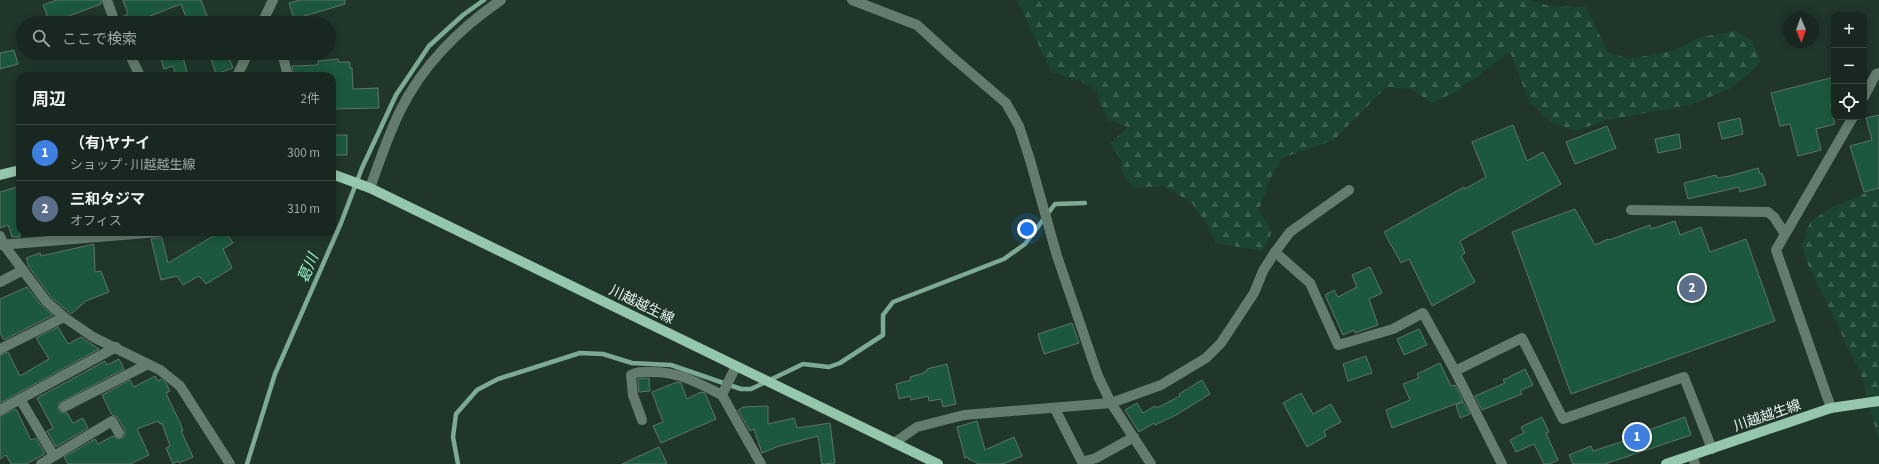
<!DOCTYPE html>
<html lang="ja">
<meta charset="utf-8">
<style>
body{margin:0;font-family:"Source Sans 3","Noto Sans JP",sans-serif;background:#213029;color:#f1f3f6}
.controls{position:absolute;right:12px;top:12px;display:grid;overflow:hidden;border-radius:8px;box-shadow:0 2px 10px #0003}
.controls button{width:36px;height:36px;display:grid;place-items:center;padding:0;border:0;border-bottom:1px solid #36443e;background:#182820;color:#f1f3f6;font:20px sans-serif}
.compass{position:absolute;left:1783px;top:12px;width:36px;height:36px;border-radius:50%;background:#182820;box-shadow:0 2px 10px #0003;rotate:178deg}
.you{position:absolute;left:1027px;top:229px;width:14px;height:14px;margin:-10px;border:3px solid #fff;border-radius:50%;background:#1a73e8;box-shadow:0 0 0 6px #1a73e833}
.badge{display:grid;place-items:center;width:26px;height:26px;border-radius:50%;background:#95b2f1;color:#fff;font-size:13px;font-weight:700}
.pin{position:absolute;translate:-50% -50%;border:2px solid #fff;box-shadow:0 1px 4px #0006}
.list{margin:0;padding:0;list-style:none}
h2{display:flex;justify-content:space-between;align-items:center;height:52px;margin:0;padding:0 16px;font-size:17px}
h2 small{font-size:13px;font-weight:400;color:#9fa6a5}
.list li{display:grid;grid-template-columns:26px 1fr auto;gap:12px;align-items:center;box-sizing:border-box;height:56px;padding:0 16px;border-top:1px solid #36443e}
.list b{display:block;font-size:15px;white-space:nowrap}
.list p{margin:0;font-size:13px;white-space:nowrap;color:#9fa6a5}
.list em{font-size:13px;font-style:normal;color:#9fa6a5}
.icon{flex:none;width:22px;height:22px;fill:none;stroke:currentColor;stroke-width:2;stroke-linecap:round;stroke-linejoin:round}
.map{position:relative;flex:none;width:1879px;height:464px;overflow:hidden}
.search{position:absolute;background:#182820;box-shadow:0 2px 10px #0003;left:16px;top:16px;width:320px;height:44px;display:flex;align-items:center;gap:10px;box-sizing:border-box;padding:0 14px;border-radius:22px;color:#9fa6a5;font-size:15px}
.panel{position:absolute;background:#182820;box-shadow:0 2px 10px #0003;left:16px;top:72px;width:320px;height:164px;border-radius:12px}
.map>svg:first-child{display:block}
.forest{fill:url(#forest-firs)}
.lines{fill:none;stroke-linecap:round;stroke-linejoin:round}
.stream{stroke:#7daa93;stroke-width:4.5}
.building{fill:#1c583e;stroke:#5d7568}
.minor{stroke:#647c6e;stroke-width:10}
.major{stroke:#95c7ac;stroke-width:10}
.labels{text-anchor:middle;stroke-width:3;stroke-linejoin:round;paint-order:stroke}
.street-label{font-size:14px;fill:#e9f6ef;stroke:#20362b}
.water-label{font-size:15px;font-style:italic;fill:#99f2c5;stroke:#20362b}
</style>
<div class="map">
<svg width="1879" height="464" viewBox="0 0 1879 464">
<defs>
<pattern id="forest-firs" width="22" height="20" patternUnits="userSpaceOnUse"><rect width="22" height="20" fill="#1b4531"/><path d="M5 1l3.5 6h-7zM16 11l3.5 6h-7z" fill="#3c604f"/></pattern>
</defs>
<rect width="100%" height="100%" fill="#20362b"/>
<g class="forest">
<path d="M1017,0H1530L1550,6L1586,7L1607,51L1628,59L1672,51L1701,37L1736,31L1752,41L1761,61L1750,73L1730,89L1689,105L1608,120L1575,131L1551,122L1530,103L1510,52L1457,91L1432,103L1411,89L1386,87L1334,140L1282,158L1270,180L1259,210L1272,232L1262,251L1216,243L1207,224L1191,202L1163,186L1134,188L1121,171V160L1110,143L1128,127L1108,120L1099,101L1097,91L1080,81L1051,72Z"/>
<path d="M1879,187V442L1861,374L1808,265L1802,246L1810,222L1830,208Z"/>
</g>
<g class="lines">
<g class="stream">
<path d="M247,464L275,374L341,223L362,168L396,95L429,46L463,15L484,0"/>
<path d="M458,464L453,437L456,414L477,390L498,379L580,353L603,354L632,363L671,365L741,389H751L803,364L829,367L840,363L883,335V315L893,302L1004,259L1025,244L1055,204L1085,203"/>
</g>
</g>
<g class="building">
<path d="M57,0H101V4L50,23L43,5Z"/>
<path d="M123,0H201L210,23H188L181,4L150,16L153,23H121L120,18L128,14Z"/>
<path d="M300,0H345V4L294,19L289,3Z"/>
<path d="M14,50L18,64L0,69V53Z"/>
<path d="M159,53H182L188,76H176L173,66L164,69Z"/>
<path d="M209,53H227L233,68L216,74Z"/>
<path d="M338,59V62H350V68H352L353,89L378,88L379,108L332,109V76H294L292,66L318,65V61Z"/>
<path d="M1834,77V103L1830,104L1835,124L1816,129L1821,150L1798,156L1790,124L1780,126L1771,93Z"/>
<path d="M1879,115V188L1864,192L1850,146L1872,140L1866,118Z"/>
<path d="M1740,118L1743,134L1722,139L1718,123Z"/>
<path d="M1513,125L1527,161L1543,152L1561,184L1460,241L1465,253L1461,256L1475,282L1432,306L1409,259L1401,263L1384,232L1464,187L1465,189L1486,177L1472,142Z"/>
<path d="M1607,126L1616,148L1575,164L1566,142Z"/>
<path d="M1679,134L1681,148L1658,153L1655,139Z"/>
<rect x="332" y="135" width="15" height="20"/>
<path d="M1758,168L1760,174L1762,173L1766,185L1740,192L1739,187L1688,199L1684,183L1716,175L1717,178L1730,176Z"/>
<path d="M20,186V237H12L8,225L0,228V192Z"/>
<path d="M1575,209L1595,245L1608,239L1609,240L1650,225L1651,229L1675,221L1680,235L1701,227L1710,252L1746,239L1775,321L1571,394L1512,232Z"/>
<path d="M220,232H226L233,243L223,249L232,268L206,284L199,276L183,285L177,276L161,280L151,239L162,238L168,263Z"/>
<path d="M94,244L95,272L101,271L109,292L86,301L71,314L51,297L29,267L26,258L40,253L41,256Z"/>
<path d="M1370,267L1382,293L1369,299L1378,325L1355,333L1354,330L1343,335L1325,295L1334,290L1338,297L1357,287L1352,275Z"/>
<path d="M27,287L41,305L53,315L4,340L0,333V299Z"/>
<path d="M1072,323L1079,343L1044,354L1038,334Z"/>
<path d="M58,327L68,344L81,337L99,349L0,403V355L8,352L20,376L49,359L36,338Z"/>
<path d="M1419,329L1427,345L1404,355L1397,339Z"/>
<path d="M1366,356L1372,373L1348,381L1343,364Z"/>
<path d="M119,359L124,369L59,403L58,410L63,413H67L73,423L83,418L88,428L56,447L47,431L53,428L37,398L105,361L107,365Z"/>
<path d="M1440,363L1451,386L1455,385L1463,401L1392,428L1386,410L1410,400L1403,384L1419,378L1417,374Z"/>
<path d="M947,364L956,404L943,407L941,399L929,401L928,396L911,400L910,396L899,399L896,384L911,380L910,377L924,373V372L927,371V369Z"/>
<path d="M1525,369L1533,385L1520,391L1522,394L1482,410L1475,396L1505,383L1503,380Z"/>
<path d="M155,376L158,381L161,379L166,383L170,391L166,393L181,425L183,431H181L193,457L179,463L178,461L173,464L166,448L170,446L162,423L160,424L158,421L137,429L149,455L130,464H68L64,457L95,439L98,444L113,436L119,439L125,436V430L117,417L112,415L102,395L130,380L134,387Z"/>
<path d="M649,378L650,391L639,392L638,379Z"/>
<path d="M1202,380L1210,394L1176,415L1155,425L1154,423L1139,432L1125,410L1137,403L1143,413L1155,406L1157,408L1180,396L1179,394Z"/>
<path d="M677,382L681,383L687,399L701,392L705,393L716,419L661,443L653,426L663,422L652,392Z"/>
<path d="M1301,393L1313,414L1331,404L1341,422L1324,431L1326,436L1307,447L1283,403Z"/>
<path d="M1463,402L1470,414L1460,418L1456,405Z"/>
<path d="M768,406V424L794,418L797,428L830,423L835,463L822,464L818,436L779,446L762,453L754,429L750,431L738,410L743,407Z"/>
<path d="M16,409L31,440L36,438L45,454L26,464H11L6,455L0,459V416Z"/>
<path d="M1542,417L1549,432L1546,433L1558,460L1549,464H1544L1534,444L1516,452L1510,440L1524,433L1521,427Z"/>
<path d="M1685,417L1691,435L1605,464H1573L1569,455L1591,446L1593,451L1633,438L1632,436Z"/>
<path d="M977,421L985,450L1014,437L1022,456L1003,464H978L972,460H969L968,457L965,458L957,427Z"/>
<path d="M659,447L667,464H622Z"/>
</g>
<g class="lines">
<g class="minor">
<path d="M107,0L115,23"/>
<path d="M852,0L917,25L951,56L1006,103L1019,126L1030,160L1057,256L1098,376L1111,403L1151,464"/>
<path d="M262,23L273,0"/>
<path d="M129,53L140,76"/>
<path d="M282,53L288,76"/>
<path d="M237,76L248,53"/>
<path d="M1864,97L1876,74L1879,73"/>
<path d="M370,188C379,162 388,136 400,111C422,66 460,28 501,0"/>
<path d="M1631,210L1768,212L1774,217L1785,234"/>
<path d="M0,236L4,245L46,301L64,317L93,337L160,370L180,386L230,464"/>
<path d="M0,245L159,232"/>
<path d="M1275,252L1290,232L1349,190"/>
<path d="M0,282L23,270"/>
<path d="M0,349L64,317"/>
<path d="M736,366L722,395L761,464"/>
<path d="M1455,371L1522,338L1563,419L1684,377L1712,449"/>
<path d="M20,399L54,456L41,464"/>
<path d="M64,407L148,364"/>
<path d="M1831,408L1776,250L1853,117"/>
<path d="M1055,409L1082,462L1096,458L1134,437"/>
<path d="M0,410L116,347"/>
<path d="M642,420L633,395L631,375C638,371 644,372 652,372C680,372 698,383 722,395"/>
<path d="M894,443L917,427L964,415L1111,403L1161,385L1206,358L1221,343L1254,293L1263,271L1275,252L1310,283L1338,345L1393,329L1423,313L1455,371L1502,464"/>
<path d="M1692,455L1695,464"/>
<path d="M54,456L112,421L119,433"/>
</g>
<g class="major">
<path d="M332,174L370,188L938,464"/>
<path d="M0,175L20,170"/>
<path d="M1666,464L1831,408L1879,401"/>
</g>
</g>
<g class="labels">
<g class="street-label">
<text transform="translate(642 304) rotate(26)" y="5">川越越生線</text>
<text transform="translate(1767 415) rotate(-19)" y="5">川越越生線</text>
</g>
<g class="water-label">
<text transform="translate(308 268) rotate(-67)" y="5">葛川</text>
</g>
</g>
</svg>
<div class="controls">
<button>+</button>
<button>−</button>
<button><svg class="icon" aria-label="locate" viewBox="0 0 24 24"><circle cx="12" cy="12" r="6"/><path d="M12 2v4M12 18v4M2 12h4M18 12h4"/></svg></button>
</div>
<svg class="compass" viewBox="-18 -18 36 36"><path d="M0-13l5 13h-10z" fill="#e53935"/><path d="M0 13l5-13h-10z" fill="#9fa6a5"/></svg>
<div class="you"></div>
<div class="pin badge" style="left:1637px;top:437px;background:#3f7fe0">1</div>
<div class="pin badge" style="left:1692px;top:288px;background:#5c6f8a">2</div>
<div class="search"><svg class="icon" aria-label="search" viewBox="0 0 24 24"><circle cx="10" cy="10" r="6"/><path d="M15 15l6 6"/></svg>ここで検索</div>
<section class="panel">
<h2>周辺<small>2件</small></h2>
<ul class="list">
<li><span class="badge" style="background:#3f7fe0">1</span><div><b>（有)ヤナイ</b><p>ショップ · 川越越生線</p></div><em>300 m</em></li>
<li><span class="badge" style="background:#5c6f8a">2</span><div><b>三和タジマ</b><p>オフィス</p></div><em>310 m</em></li>
</ul>
</section>
</div>
